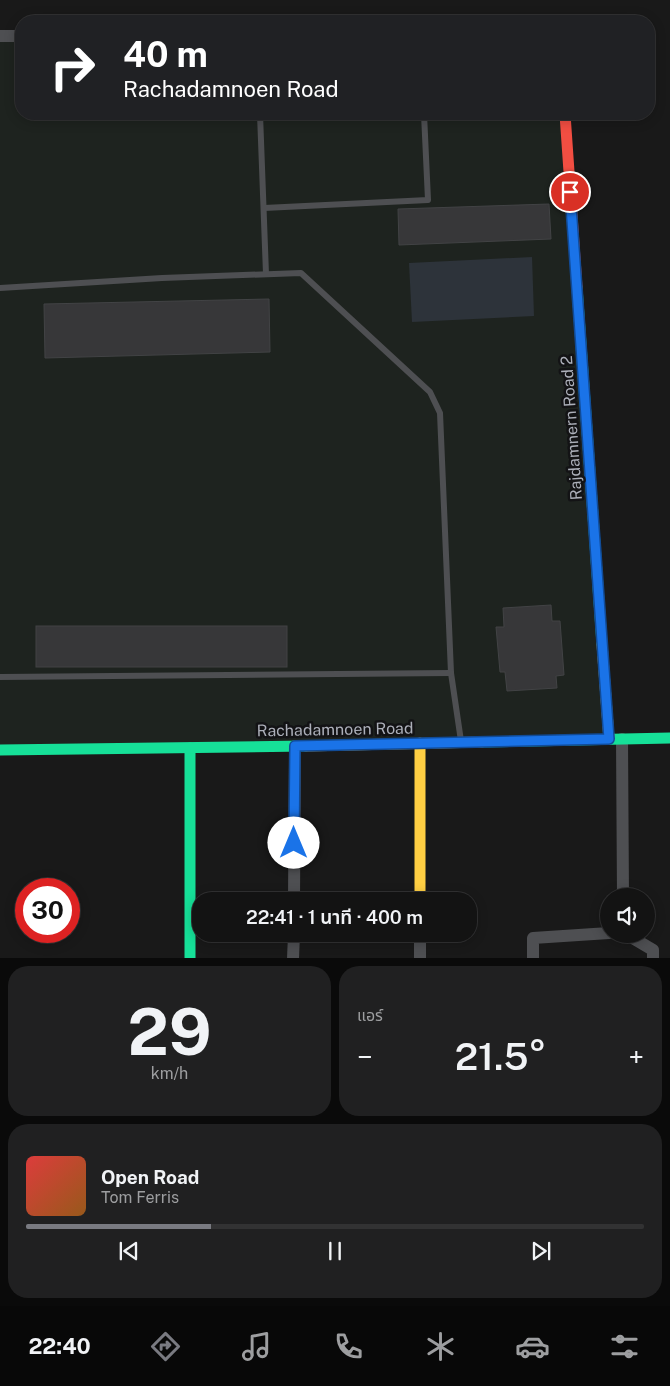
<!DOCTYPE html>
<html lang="th">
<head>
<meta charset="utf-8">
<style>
	:root { --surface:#131313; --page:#202021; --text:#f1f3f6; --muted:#9d9ea0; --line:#323233; --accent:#797a81 }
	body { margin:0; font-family:"Public Sans","Noto Sans Thai",sans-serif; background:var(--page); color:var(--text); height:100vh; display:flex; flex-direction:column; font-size:19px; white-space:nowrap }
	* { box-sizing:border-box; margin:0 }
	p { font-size:16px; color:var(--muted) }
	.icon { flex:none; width:28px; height:28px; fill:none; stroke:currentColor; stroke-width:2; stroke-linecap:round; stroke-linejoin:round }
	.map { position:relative; height:958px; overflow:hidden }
	.details { display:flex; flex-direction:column; gap:8px; padding:8px; background:#0a0a0a; flex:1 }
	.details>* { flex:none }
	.guide { position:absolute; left:15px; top:15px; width:640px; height:105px; border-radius:20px; box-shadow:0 2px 12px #0003,0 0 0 1px var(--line); background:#202124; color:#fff; overflow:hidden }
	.tools { position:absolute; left:600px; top:888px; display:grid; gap:10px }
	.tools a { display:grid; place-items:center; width:55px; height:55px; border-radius:50%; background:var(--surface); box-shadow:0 2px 12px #0003,0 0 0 1px var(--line); font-size:25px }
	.speed { position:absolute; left:15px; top:878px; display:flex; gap:10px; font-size:25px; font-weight:700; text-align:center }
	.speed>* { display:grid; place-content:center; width:65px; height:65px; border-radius:50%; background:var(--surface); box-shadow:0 2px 12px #0003,0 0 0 1px var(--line); line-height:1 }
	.speed .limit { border:8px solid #d22; background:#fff; color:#111 }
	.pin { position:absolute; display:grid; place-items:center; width:42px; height:42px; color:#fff; margin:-21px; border:2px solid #fff; border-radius:50%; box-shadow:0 1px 5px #0007 }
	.me { position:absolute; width:55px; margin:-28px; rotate:0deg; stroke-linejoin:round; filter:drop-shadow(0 0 4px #0008) }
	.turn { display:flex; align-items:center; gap:18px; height:105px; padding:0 25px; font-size:22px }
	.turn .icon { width:65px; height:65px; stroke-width:2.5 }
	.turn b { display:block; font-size:35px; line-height:42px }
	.big { font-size:38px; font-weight:600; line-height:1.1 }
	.details .card { flex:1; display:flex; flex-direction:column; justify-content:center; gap:8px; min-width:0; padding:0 18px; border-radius:20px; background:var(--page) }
	.details .dial { align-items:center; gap:0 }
	.dial b { font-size:65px; line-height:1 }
	.song { display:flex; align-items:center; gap:15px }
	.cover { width:60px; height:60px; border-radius:8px; background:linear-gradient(135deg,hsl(0 70% 55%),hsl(30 70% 35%)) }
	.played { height:5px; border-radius:2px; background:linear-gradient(90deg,var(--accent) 30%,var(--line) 30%) }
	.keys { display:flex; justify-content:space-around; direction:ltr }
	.heat { display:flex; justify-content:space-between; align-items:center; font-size:28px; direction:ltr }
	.details .tiles { flex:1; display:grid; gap:8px; grid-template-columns:1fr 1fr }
	.card:last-child { grid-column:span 2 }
	.trip { position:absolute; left:192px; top:892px; width:285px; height:50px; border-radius:20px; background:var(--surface); box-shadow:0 2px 12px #0003,0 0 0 1px var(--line); font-weight:600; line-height:50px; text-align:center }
	.tab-bar { display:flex; height:80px; justify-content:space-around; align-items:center; background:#080808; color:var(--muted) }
	.tab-bar .icon { width:35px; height:35px }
	.tab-bar .active { color:var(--accent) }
	.tab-bar b { font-size:22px; color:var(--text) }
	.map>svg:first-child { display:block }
</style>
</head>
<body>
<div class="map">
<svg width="670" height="959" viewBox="0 0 670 959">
	<rect width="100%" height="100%" fill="#191919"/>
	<path fill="#1e231f" d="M0,36H21V114H565L609,739L0,750Z"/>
	<path fill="#2d333a" d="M532,257L534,316L412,322L409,263Z"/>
	<g fill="#373739" stroke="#424345">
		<path d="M549,204L551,239L399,245L398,209Z"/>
		<path d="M269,299L270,352L45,358L44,304Z"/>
		<path d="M551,605L552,621H560L564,675L556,676L557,688L507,691L505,672H500L496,627H504L503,608Z"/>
		<rect x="36" y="626" width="251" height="41"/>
	</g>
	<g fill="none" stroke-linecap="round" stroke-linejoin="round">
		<g stroke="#4e4f52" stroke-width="6">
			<path d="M260,114L266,274"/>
			<path d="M264,208L428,200L424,114"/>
			<path d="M0,288L162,278L301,273L430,392L440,413L451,673L461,741"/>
			<path d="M0,677L451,673"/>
		</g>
		<g stroke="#4e4f52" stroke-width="12">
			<path d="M0,36H21"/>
			<path d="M622,739L623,896"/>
			<path d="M294,901L295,746"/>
			<path d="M626,934L653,950V959"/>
			<path d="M293,959L294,934"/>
			<path d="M420,959V934"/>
			<path d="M533,959V938L609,933"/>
		</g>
		<g stroke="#16e098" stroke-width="11">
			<path d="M577,287L602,644"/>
			<path d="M482,742L670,738"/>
			<path d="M190,748V959"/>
			<path d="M0,750L306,746"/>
		</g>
		<g stroke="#ffcf43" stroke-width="11">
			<path d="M602,644L609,739"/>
			<path d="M420,743V901"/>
			<path d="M306,746L482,742"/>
		</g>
		<path stroke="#f24e42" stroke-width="11" d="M565,114L577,287"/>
	</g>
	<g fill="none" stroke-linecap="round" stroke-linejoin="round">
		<g stroke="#114b97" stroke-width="12">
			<path id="route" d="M294,843L295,746L609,739L570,192"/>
		</g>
		<use href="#route" stroke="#1a73e8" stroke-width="9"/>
	</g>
	<g text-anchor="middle" stroke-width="5" stroke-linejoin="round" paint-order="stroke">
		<g font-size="16" fill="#acafb9" stroke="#131315">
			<text transform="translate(571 428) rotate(-94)" y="6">Rajdamnern Road 2</text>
			<text transform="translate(335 729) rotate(-1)" y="6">Rachadamnoen Road</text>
		</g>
	</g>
</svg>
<div class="tools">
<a><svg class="icon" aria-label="sound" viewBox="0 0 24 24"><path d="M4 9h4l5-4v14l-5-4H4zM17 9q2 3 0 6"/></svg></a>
</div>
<div class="speed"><div class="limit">30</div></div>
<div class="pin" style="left:570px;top:192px;background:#d93025"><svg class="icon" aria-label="arrive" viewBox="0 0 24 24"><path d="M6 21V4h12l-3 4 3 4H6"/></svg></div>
<svg class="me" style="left:294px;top:843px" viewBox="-20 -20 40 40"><circle r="19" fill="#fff"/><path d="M0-13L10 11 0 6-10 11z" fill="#1a73e8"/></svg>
<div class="trip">22:41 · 1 นาที · 400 m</div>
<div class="guide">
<div class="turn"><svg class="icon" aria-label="right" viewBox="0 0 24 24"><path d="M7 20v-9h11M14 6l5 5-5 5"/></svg><div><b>40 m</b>Rachadamnoen Road</div></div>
</div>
</div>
<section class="details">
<div class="tiles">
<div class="card dial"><b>29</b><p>km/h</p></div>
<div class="card"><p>แอร์</p>
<div class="heat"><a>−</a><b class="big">21.5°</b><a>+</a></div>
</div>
<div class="card">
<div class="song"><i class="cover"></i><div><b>Open Road</b><p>Tom Ferris</p></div></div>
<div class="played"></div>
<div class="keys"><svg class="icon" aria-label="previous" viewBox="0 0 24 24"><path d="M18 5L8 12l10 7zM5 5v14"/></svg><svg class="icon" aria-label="pause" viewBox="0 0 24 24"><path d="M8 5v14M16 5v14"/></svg><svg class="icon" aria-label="next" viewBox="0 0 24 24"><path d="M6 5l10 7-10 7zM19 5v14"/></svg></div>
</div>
</div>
</section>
<nav class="tab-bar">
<b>22:40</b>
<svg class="icon active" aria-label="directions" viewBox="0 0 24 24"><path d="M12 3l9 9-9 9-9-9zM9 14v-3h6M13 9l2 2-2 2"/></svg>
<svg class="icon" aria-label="music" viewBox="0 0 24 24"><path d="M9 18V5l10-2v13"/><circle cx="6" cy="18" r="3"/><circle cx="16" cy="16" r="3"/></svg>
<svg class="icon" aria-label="phone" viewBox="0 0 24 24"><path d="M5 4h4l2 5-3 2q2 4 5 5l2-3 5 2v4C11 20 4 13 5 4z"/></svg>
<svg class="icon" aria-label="climate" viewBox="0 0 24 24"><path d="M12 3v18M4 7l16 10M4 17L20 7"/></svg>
<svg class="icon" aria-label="car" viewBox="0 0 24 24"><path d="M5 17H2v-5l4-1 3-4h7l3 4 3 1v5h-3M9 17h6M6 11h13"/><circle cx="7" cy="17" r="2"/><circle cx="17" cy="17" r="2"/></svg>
<svg class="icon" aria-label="filters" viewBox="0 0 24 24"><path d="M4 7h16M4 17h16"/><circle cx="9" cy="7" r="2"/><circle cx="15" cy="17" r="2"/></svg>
</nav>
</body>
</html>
